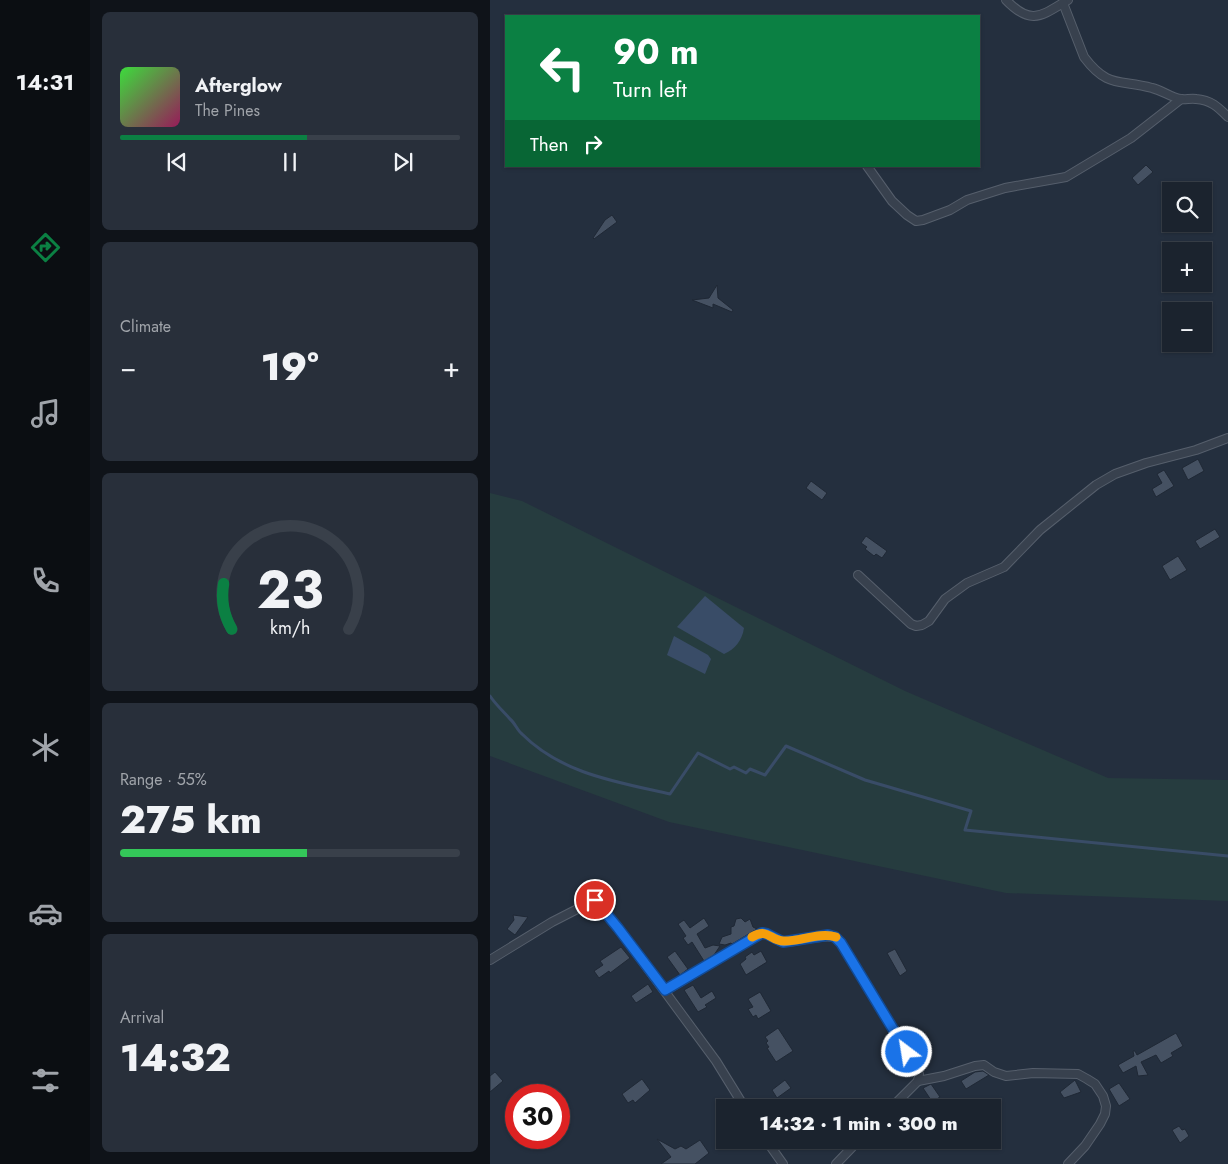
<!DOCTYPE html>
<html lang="en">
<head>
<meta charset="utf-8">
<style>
	:root { --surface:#1b232e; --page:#282f3a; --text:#f1f3f6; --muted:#a0a4aa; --line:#39404a; --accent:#0b8043 }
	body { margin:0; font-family:Jost,sans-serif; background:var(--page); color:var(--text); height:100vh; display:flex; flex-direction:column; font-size:19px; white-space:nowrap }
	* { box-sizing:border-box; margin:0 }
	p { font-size:16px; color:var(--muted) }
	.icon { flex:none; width:28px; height:28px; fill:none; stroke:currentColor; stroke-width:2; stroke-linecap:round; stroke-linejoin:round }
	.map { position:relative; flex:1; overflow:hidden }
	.panel { display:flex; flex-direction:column; gap:12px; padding:12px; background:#0f1319; width:400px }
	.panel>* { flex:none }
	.guide { position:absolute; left:15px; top:15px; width:475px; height:152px; border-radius:0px; box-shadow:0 1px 4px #0004,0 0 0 1px var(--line); background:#0b8043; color:#fff; overflow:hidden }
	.fabs { position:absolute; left:672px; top:182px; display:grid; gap:10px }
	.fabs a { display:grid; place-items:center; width:50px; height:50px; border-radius:0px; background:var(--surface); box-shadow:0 1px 4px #0004,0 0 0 1px var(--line); font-size:25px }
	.speed { position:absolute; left:15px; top:1084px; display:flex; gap:10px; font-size:25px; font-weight:700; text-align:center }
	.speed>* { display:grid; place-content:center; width:65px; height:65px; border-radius:50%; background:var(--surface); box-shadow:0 1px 4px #0004,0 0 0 1px var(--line); line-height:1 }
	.speed .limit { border:8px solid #d22; background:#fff; color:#111 }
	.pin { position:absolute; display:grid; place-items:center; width:42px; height:42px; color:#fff; margin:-21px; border:2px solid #fff; border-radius:50%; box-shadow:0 1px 5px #0007 }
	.me { position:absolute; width:55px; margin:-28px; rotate:329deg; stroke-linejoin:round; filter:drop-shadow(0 0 4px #0008) }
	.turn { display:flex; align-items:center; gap:18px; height:105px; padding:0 25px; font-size:22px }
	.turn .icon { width:65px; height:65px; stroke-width:2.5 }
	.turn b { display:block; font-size:35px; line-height:42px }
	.then { display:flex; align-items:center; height:48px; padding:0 25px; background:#0003; gap:10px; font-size:19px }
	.big { font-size:38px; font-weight:800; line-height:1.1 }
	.panel .card { flex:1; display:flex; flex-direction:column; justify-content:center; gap:8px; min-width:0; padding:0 18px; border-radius:8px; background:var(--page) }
	.panel .dial { align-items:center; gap:0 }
	.dial svg { height:130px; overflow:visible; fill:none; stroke:var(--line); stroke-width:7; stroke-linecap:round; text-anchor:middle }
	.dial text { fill:var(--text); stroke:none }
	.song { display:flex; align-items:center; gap:15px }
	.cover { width:60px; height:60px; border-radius:8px; background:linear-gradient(135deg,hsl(120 70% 55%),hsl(330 70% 35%)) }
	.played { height:5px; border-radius:2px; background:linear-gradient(90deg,var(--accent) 55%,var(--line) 55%) }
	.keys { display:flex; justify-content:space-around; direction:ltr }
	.heat { display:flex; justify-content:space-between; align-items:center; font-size:28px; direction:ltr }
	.charge { height:8px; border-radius:4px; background:linear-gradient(90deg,#34c759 55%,var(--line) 0) }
	.trip { position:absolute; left:226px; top:1099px; width:285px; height:50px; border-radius:0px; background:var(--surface); box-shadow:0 1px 4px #0004,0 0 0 1px var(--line); font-weight:800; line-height:50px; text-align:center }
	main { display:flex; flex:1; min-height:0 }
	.tabs { display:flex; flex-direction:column; width:90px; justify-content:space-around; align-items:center; background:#0b0e12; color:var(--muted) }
	.tabs .icon { width:35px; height:35px }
	.tabs .selected { color:var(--accent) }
	.tabs b { font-size:22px; color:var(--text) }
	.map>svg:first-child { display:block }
</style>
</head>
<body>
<main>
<nav class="tabs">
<b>14:31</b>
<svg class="icon selected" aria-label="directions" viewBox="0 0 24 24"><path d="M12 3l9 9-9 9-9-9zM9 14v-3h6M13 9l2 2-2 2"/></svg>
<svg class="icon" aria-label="music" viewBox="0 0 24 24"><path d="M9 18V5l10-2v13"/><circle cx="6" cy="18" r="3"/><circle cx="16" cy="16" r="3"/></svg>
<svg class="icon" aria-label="phone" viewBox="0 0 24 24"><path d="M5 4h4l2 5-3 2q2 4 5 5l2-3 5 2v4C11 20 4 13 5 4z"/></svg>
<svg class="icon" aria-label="climate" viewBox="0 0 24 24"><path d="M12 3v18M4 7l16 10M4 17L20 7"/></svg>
<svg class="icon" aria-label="car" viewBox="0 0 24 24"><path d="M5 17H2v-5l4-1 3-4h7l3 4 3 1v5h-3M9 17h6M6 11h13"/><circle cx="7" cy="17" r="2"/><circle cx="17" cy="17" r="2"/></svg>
<svg class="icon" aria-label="filters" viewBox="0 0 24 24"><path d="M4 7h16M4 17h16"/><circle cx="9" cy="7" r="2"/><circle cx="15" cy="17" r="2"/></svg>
</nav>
<section class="panel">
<div class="card">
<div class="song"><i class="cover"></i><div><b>Afterglow</b><p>The Pines</p></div></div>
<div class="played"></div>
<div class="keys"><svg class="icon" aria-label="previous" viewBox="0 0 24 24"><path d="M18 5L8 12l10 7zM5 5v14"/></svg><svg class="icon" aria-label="pause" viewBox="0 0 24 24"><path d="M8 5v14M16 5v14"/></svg><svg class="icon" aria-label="next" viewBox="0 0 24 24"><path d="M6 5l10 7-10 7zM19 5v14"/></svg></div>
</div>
<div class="card"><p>Climate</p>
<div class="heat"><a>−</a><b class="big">19°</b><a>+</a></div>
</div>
<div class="card dial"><svg viewBox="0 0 100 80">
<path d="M14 69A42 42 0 1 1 86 69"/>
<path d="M14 69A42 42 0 0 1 9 41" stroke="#0b8043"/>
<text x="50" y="56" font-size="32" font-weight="700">23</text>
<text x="50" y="72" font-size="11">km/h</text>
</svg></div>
<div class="card"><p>Range · 55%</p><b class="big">275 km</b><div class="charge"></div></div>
<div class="card"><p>Arrival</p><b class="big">14:32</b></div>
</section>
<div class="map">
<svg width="738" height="1164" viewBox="0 0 738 1164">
	<rect width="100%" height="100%" fill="#242f3e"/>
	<path fill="#263c3f" d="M0,493L32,501L415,691L618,778L738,780V901L516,893L179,822L0,756Z"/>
	<g fill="#394c67">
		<path d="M215,596L254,628C252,641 245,649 234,654L187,627Z"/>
		<path d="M184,636L218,655L221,659L215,674L177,655Z"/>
	</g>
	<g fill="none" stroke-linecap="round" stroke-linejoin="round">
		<path stroke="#394c67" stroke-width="3" d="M0,696C6,705 13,711 20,719C25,723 27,730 32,734C72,774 127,782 180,794L208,753L240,769L244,767L256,773L260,769L275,775L296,746L375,780L481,811L475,830L738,856"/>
	</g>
	<g fill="#455162" stroke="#1f2835">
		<path d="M656,165L663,172L648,185L642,178Z"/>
		<path d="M122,215L127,222L104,239L103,238L115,220Z"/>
		<path d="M227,285L228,298L243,310L242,312L223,304V308L202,300L219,298Z"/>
		<path d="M708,459L714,471L698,480L692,468Z"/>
		<path d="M674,470L684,486L666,497L662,489L672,483L667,474Z"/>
		<path d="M321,481L337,493L332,500L316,488Z"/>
		<path d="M725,529L730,537L710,549L705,541Z"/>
		<path d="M376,536L397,551L392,558L386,554L384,556L375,549L377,547L371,543Z"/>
		<path d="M688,556L697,570L680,580L672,566Z"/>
		<path d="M23,915L38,917L25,935L17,929L24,920Z"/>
		<path d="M214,918L219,926L207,934L215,948L223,945L230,946L224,955L214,961L202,942L198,945L193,938L196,936L188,924L194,920L200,928Z"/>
		<path d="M251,918L255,922L260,919L263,927L267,929L242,944L241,943L235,945L229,944L232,937L241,934V927L244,926L246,919Z"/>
		<path d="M131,947L140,958L120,973L119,971L109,978L104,971L113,965L110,961Z"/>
		<path d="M405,949L417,971L410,976L397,953Z"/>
		<path d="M185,951L198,969L190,975L177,957Z"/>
		<path d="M271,951L277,962L256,975L250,964L256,959L255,957L262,952L264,955Z"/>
		<path d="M158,984L163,992L146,1003L141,996Z"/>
		<path d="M203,985L211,998L222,991L226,998L215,1005L217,1007L208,1012L194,990Z"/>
		<path d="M270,992L281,1011L268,1019L266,1015L263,1017L258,1009L263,1007L258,999Z"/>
		<path d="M288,1028L303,1051L286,1062L277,1048L279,1047L276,1043L278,1041L275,1037Z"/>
		<path d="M686,1033L693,1046L681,1053L683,1056L671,1063L666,1055L651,1062L658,1075L648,1076L646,1066L633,1073L628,1065L644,1056L643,1051H645L647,1055Z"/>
		<path d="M493,1071L499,1075L476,1089L471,1081L485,1072Z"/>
		<path d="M5,1072L13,1081L0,1092V1076Z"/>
		<path d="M152,1079L160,1090L145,1103L143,1100L138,1103L132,1094Z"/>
		<path d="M295,1080L301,1088L287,1098L282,1090Z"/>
		<path d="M585,1080L591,1092L574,1098L570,1092Z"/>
		<path d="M629,1083L640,1099L629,1106L619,1089Z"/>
		<path d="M441,1084L450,1097L445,1100L450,1108H431L441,1100L433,1088Z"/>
		<path d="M689,1126L692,1130L695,1129L699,1136L690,1143L682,1130Z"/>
		<path d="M167,1139L185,1149L191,1146L196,1149L210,1140L219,1153L205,1164H171L181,1157Z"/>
	</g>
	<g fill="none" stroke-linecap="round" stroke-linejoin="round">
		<g stroke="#565f6c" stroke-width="10">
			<g id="street">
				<path d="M516,0C541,26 551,16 578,0"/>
				<path d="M573,3L594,57C618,89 630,79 662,88C671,90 681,97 690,99C695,100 701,98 706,99C721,100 728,107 738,117"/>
				<path d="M377,166L402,201L417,215L426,221L433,220L460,210L477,200L515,188L576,177L641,138L691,99"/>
				<path d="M368,575L421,624L426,626L432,625L439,621L455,599L477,583L514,567L550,530L606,485L625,474L656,463L706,450L738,438"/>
				<path d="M0,960L62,922L105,900L128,928L226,1061L255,1108"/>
				<path d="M175,991L272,933C280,934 285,941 294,942C311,942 328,934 345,937L351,943L425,1066L429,1074L428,1081L401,1108"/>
				<path d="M428,1081L454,1076L485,1066L494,1065L504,1072L516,1076L543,1073L588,1074L597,1079L605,1084L613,1096L616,1106L615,1114L610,1124L595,1146L578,1164"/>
				<path d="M276,1140L293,1164"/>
				<path d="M346,1164L369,1140"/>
			</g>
		</g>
		<use href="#street" stroke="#38414e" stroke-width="8"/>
	</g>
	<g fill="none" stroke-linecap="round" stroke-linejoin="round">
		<g stroke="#114b97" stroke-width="12">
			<path id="route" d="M105,900L128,928L175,990L272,933L277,934L293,942L338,935L345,937L351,943L417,1052"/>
		</g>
		<use href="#route" stroke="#1a73e8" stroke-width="9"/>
		<path stroke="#f59e0b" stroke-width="9" d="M262,937C279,927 280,942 295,941C311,941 330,932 346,937"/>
	</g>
</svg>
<div class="fabs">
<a><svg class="icon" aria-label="search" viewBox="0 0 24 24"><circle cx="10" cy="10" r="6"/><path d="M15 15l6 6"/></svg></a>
<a>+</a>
<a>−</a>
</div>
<div class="speed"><div class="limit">30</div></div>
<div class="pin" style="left:105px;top:900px;background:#d93025"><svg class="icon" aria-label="arrive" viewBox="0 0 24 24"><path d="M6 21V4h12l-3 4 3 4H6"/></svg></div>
<svg class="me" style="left:417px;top:1052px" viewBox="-20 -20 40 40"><circle r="17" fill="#1a73e8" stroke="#fff" stroke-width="3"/><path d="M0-11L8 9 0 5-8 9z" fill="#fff"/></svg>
<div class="trip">14:32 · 1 min · 300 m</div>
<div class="guide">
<div class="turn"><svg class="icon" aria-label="left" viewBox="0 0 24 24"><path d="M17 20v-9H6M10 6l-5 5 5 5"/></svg><div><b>90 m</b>Turn left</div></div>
<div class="then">Then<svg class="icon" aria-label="right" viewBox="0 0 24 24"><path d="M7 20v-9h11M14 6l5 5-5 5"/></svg></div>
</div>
</div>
</main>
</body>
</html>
